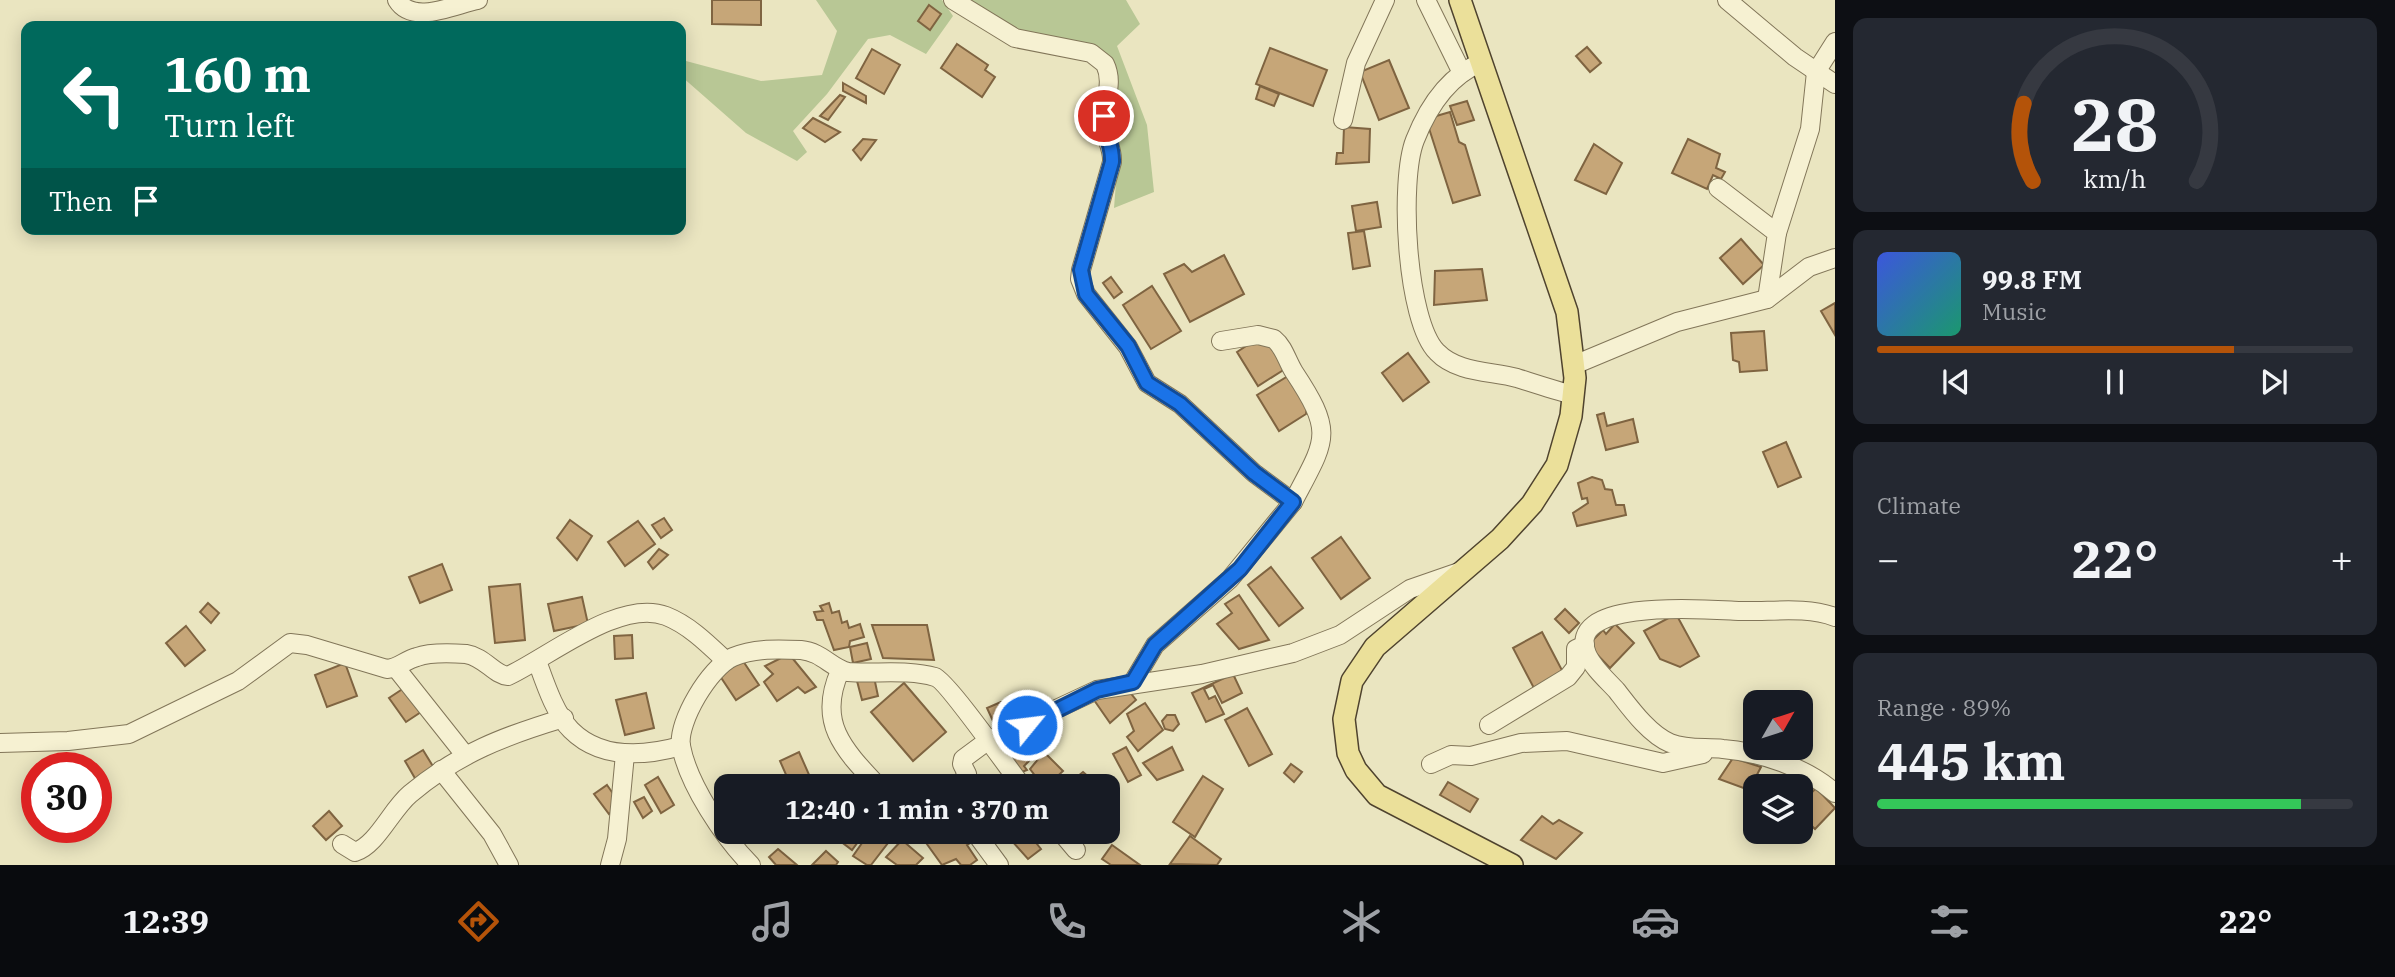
<!DOCTYPE html>
<html lang="en">
<head>
<meta charset="utf-8">
<style>
	:root { --surface:#171b24; --page:#242831; --text:#f1f3f6; --muted:#9ea1a6; --line:#363941; --accent:#b45309 }
	body { margin:0; font-family:"IBM Plex Serif",serif; background:var(--page); color:var(--text); height:100vh; display:flex; flex-direction:column; font-size:26px; white-space:nowrap }
	* { box-sizing:border-box; margin:0 }
	p { font-size:23px; color:var(--muted) }
	.icon { flex:none; width:38px; height:38px; fill:none; stroke:currentColor; stroke-width:2; stroke-linecap:round; stroke-linejoin:round }
	.map { position:relative; flex:1; overflow:hidden }
	.details { display:flex; flex-direction:column; gap:18px; padding:18px; background:#0d0f14; width:560px }
	.details>* { flex:none }
	.banner { position:absolute; left:21px; top:21px; width:665px; height:214px; border-radius:14px; box-shadow:0 4px 18px #0003; background:#00695c; color:#fff; overflow:hidden }
	.needle { width:46px; rotate:51deg }
	.buttons { position:absolute; left:1743px; top:690px; display:grid; gap:14px }
	.buttons a { display:grid; place-items:center; width:70px; height:70px; border-radius:14px; background:var(--surface); box-shadow:0 4px 18px #0003; font-size:35px }
	.speed { position:absolute; left:21px; top:752px; display:flex; gap:14px; font-size:35px; font-weight:700; text-align:center }
	.speed>* { display:grid; place-content:center; width:91px; height:91px; border-radius:50%; background:var(--surface); box-shadow:0 4px 18px #0003; line-height:1 }
	.speed .limit { border:10px solid #d22; background:#fff; color:#111 }
	.pin { position:absolute; display:grid; place-items:center; width:60px; height:60px; color:#fff; margin:-30px; border:4px solid #fff; border-radius:50%; box-shadow:0 2px 7px #0007 }
	.me { position:absolute; width:77px; margin:-38px; rotate:61deg; stroke-linejoin:round; filter:drop-shadow(0 0 5px #0008) }
	.turn { display:flex; align-items:center; gap:24px; height:147px; padding:0 28px; font-size:32px }
	.turn .icon { width:91px; height:91px; stroke-width:2.5 }
	.turn b { display:block; font-size:49px; line-height:60px }
	.then { display:flex; align-items:center; height:66px; padding:0 28px; background:#0003; gap:14px; font-size:26px }
	.big { font-size:52px; font-weight:700; line-height:1.1 }
	.details .widget { flex:1; display:flex; flex-direction:column; justify-content:center; gap:10px; min-width:0; padding:0 24px; border-radius:14px; background:var(--page) }
	.details .dial { align-items:center; gap:0 }
	.dial svg { height:182px; overflow:visible; fill:none; stroke:var(--line); stroke-width:7; stroke-linecap:round; text-anchor:middle }
	.dial text { fill:var(--text); stroke:none }
	.song { display:flex; align-items:center; gap:21px }
	.cover { width:84px; height:84px; border-radius:10px; background:linear-gradient(135deg,hsl(230 70% 55%),hsl(160 70% 35%)) }
	.played { height:7px; border-radius:4px; background:linear-gradient(90deg,var(--accent) 75%,var(--line) 75%) }
	.keys { display:flex; justify-content:space-around; direction:ltr }
	.heat { display:flex; justify-content:space-between; align-items:center; font-size:38px; direction:ltr }
	.charge { height:10px; border-radius:5px; background:linear-gradient(90deg,#34c759 89%,var(--line) 0) }
	.trip { position:absolute; left:714px; top:774px; width:406px; height:70px; border-radius:14px; background:var(--surface); box-shadow:0 4px 18px #0003; font-weight:700; line-height:70px; text-align:center }
	.tabs { display:flex; height:112px; justify-content:space-around; align-items:center; background:#090b0e; color:var(--muted) }
	.tabs .icon { width:49px; height:49px }
	.tabs .current { color:var(--accent) }
	.tabs b { font-size:32px; color:var(--text) }
	main { display:flex; flex:1; min-height:0 }
	.map>svg:first-child { display:block }
</style>
</head>
<body>
<main>
<div class="map">
<svg width="1835" height="865" viewBox="0 0 1835 865">
	<rect width="100%" height="100%" fill="#eae5c0"/>
	<g fill="#b8c795">
		<path d="M816,0H942L953,16L926,54L890,35L868,39L827,94L793,131L807,152L797,161L746,133L681,76V66L686,61L761,81L822,75L837,31Z"/>
		<path d="M956,0H1126L1140,24L1117,46L1147,125L1154,192L1114,208L1118,157L1108,107L1109,65L1045,43Z"/>
	</g>
	<g fill="#c6a678" stroke="#7f6441" stroke-width="2">
		<path d="M712,0H761V25L712,24Z"/>
		<path d="M929,5L941,14L930,30L918,21Z"/>
		<path d="M957,44L988,65L985,70L995,77L982,97L941,68Z"/>
		<path d="M1587,47L1601,63L1590,72L1576,56Z"/>
		<path d="M1270,48L1327,70L1313,106L1256,84Z"/>
		<path d="M872,49L900,65L884,94L856,78Z"/>
		<path d="M1389,60L1409,108L1379,120L1360,72Z"/>
		<path d="M843,83L866,96V103L843,91Z"/>
		<path d="M1260,86L1279,94L1274,106L1256,99Z"/>
		<path d="M840,95L845,97L828,120L820,116Z"/>
		<path d="M1467,101L1474,120L1457,125L1450,106Z"/>
		<path d="M1450,112L1459,142L1465,145L1480,195L1453,203L1426,119Z"/>
		<path d="M813,118L840,132L825,142L803,128Z"/>
		<path d="M1344,127L1370,129L1369,162L1336,164L1337,153H1343Z"/>
		<path d="M863,139L876,140L861,160L853,150Z"/>
		<path d="M1688,139L1720,154L1716,168L1725,172L1721,179L1713,175L1707,189L1672,173Z"/>
		<path d="M1594,144L1622,163L1606,194L1575,180Z"/>
		<path d="M1377,202L1381,227L1356,231L1352,206Z"/>
		<path d="M1364,231L1370,266L1353,269L1348,233Z"/>
		<path d="M1741,239L1764,265L1743,284L1720,258Z"/>
		<path d="M1224,255L1244,294L1190,322L1164,274L1184,264L1192,272Z"/>
		<path d="M1482,269L1487,300L1434,305L1435,271Z"/>
		<path d="M1111,277L1122,292L1114,298L1103,283Z"/>
		<path d="M1152,286L1181,331L1151,349L1123,305Z"/>
		<path d="M1835,303V335L1821,311Z"/>
		<path d="M1764,331L1767,370L1740,372L1739,362L1733,360L1731,333Z"/>
		<path d="M1263,335L1285,369L1258,386L1237,352Z"/>
		<path d="M1408,353L1429,382L1403,401L1382,373Z"/>
		<path d="M1288,376L1307,405L1306,414L1279,431L1257,395Z"/>
		<path d="M1604,413L1607,426L1633,419L1638,442L1606,450L1597,415Z"/>
		<path d="M1786,442L1801,477L1778,487L1763,452Z"/>
		<path d="M1592,477L1602,480L1605,489L1612,490L1616,505H1624L1626,515L1577,526L1573,513L1588,503L1587,498L1582,499L1578,483Z"/>
		<path d="M664,518L672,530L661,538L652,525Z"/>
		<path d="M570,520L592,536L577,560L557,538Z"/>
		<path d="M638,521L655,544L625,566L608,542Z"/>
		<path d="M1341,537L1370,578L1341,599L1312,558Z"/>
		<path d="M659,549L668,555L653,569L648,562Z"/>
		<path d="M442,564L452,590L420,603L409,577Z"/>
		<path d="M1271,567L1303,608L1279,626L1248,585Z"/>
		<path d="M520,584L525,640L495,643L489,587Z"/>
		<path d="M1239,595L1269,640L1239,649L1217,624L1232,613L1225,604Z"/>
		<path d="M582,597L588,624L554,631L548,604Z"/>
		<path d="M208,603L219,613L211,623L200,612Z"/>
		<path d="M829,603L832,613L839,611L842,623L847,621L849,628L860,624L864,637L850,641L849,647L834,650L823,620H817L814,612L823,611L820,606Z"/>
		<path d="M1565,609L1579,623L1569,633L1555,619Z"/>
		<path d="M1676,614L1699,656L1680,667L1660,659L1644,631Z"/>
		<path d="M1615,624L1634,643L1610,668L1588,645L1603,630L1606,634Z"/>
		<path d="M872,625H927L934,660L883,658Z"/>
		<path d="M186,626L205,650L185,666L166,643Z"/>
		<path d="M1542,632L1565,676L1536,692L1513,648Z"/>
		<path d="M632,635L633,658L615,659L614,636Z"/>
		<path d="M867,643L871,659L853,663L850,647Z"/>
		<path d="M789,654L816,687L805,693L798,687L777,701L764,682L773,674L765,666Z"/>
		<path d="M741,658L759,685L736,700L718,673Z"/>
		<path d="M345,663L357,696L327,707L315,675Z"/>
		<path d="M1233,674L1242,693L1222,703L1213,685L1204,689L1209,699L1215,696L1224,714L1206,722L1192,693Z"/>
		<path d="M874,677L878,696L862,700L857,681Z"/>
		<path d="M904,683L946,732L913,761L871,712Z"/>
		<path d="M407,686L424,710L406,722L389,698Z"/>
		<path d="M1125,686L1136,700L1110,723L1094,700Z"/>
		<path d="M646,693L654,728L625,735L616,700Z"/>
		<path d="M1001,702L1010,710L1015,726L998,732L987,708Z"/>
		<path d="M1145,703L1163,730L1138,751L1127,737L1134,731L1127,714Z"/>
		<path d="M1247,708L1272,754L1249,766L1225,720Z"/>
		<path d="M1167,715H1175L1179,724L1173,731L1165,729L1162,721Z"/>
		<path d="M1050,716L1061,735L1045,745L1033,726Z"/>
		<path d="M1017,733L1032,758L1024,766L1027,770L1019,773L997,743Z"/>
		<path d="M1126,747L1141,775L1128,782L1113,754Z"/>
		<path d="M1172,747L1183,770L1157,780L1143,763Z"/>
		<path d="M423,750L434,768L416,780L405,761Z"/>
		<path d="M799,752L814,786H791L780,761Z"/>
		<path d="M1044,752L1063,771L1047,786H1043L1030,769Z"/>
		<path d="M1733,758L1761,767L1749,790L1719,779Z"/>
		<path d="M1291,764L1302,772L1294,782L1284,773Z"/>
		<path d="M1083,772L1099,786H1073L1072,781Z"/>
		<path d="M1203,776L1223,789L1195,837L1173,822Z"/>
		<path d="M658,777L674,805L661,813L645,785Z"/>
		<path d="M1448,782L1478,799L1470,812L1440,795Z"/>
		<path d="M607,785L621,805L609,814L594,794Z"/>
		<path d="M1816,788L1835,808L1815,829L1801,816V804Z"/>
		<path d="M644,797L652,811L643,818L634,802Z"/>
		<path d="M329,811L342,826L326,840L313,826Z"/>
		<path d="M1542,816L1553,824L1559,820L1582,833L1556,859L1521,840Z"/>
		<path d="M827,831H866L852,850Z"/>
		<path d="M875,831L891,839L871,865H867L853,856L869,833Z"/>
		<path d="M936,831H965L972,842L967,845L977,860L970,865H961L956,859L942,865L924,840Z"/>
		<path d="M1003,831H1043L1047,837L1037,844L1041,849L1028,859Z"/>
		<path d="M1190,836L1221,859L1217,865L1170,864Z"/>
		<path d="M902,840L923,858L916,865H897L886,857Z"/>
		<path d="M1112,845L1140,865H1111L1102,859Z"/>
		<path d="M778,849L797,865H776L769,857Z"/>
		<path d="M826,851L838,862L836,865H812Z"/>
	</g>
	<g fill="none" stroke-linecap="round" stroke-linejoin="round">
		<g stroke="#827659" stroke-width="20">
			<g id="minor">
				<path d="M397,0C413,26 456,4 478,0"/>
				<path d="M953,0L1015,38L1091,53L1105,64C1115,85 1102,103 1104,125C1105,138 1113,148 1112,162L1081,270L1080,279L1086,294L1128,347L1147,383L1180,404L1254,473L1293,502L1230,579L1155,645L1133,682"/>
				<path d="M1426,0L1462,73"/>
				<path d="M1727,0L1795,57L1835,84"/>
				<path d="M1482,62C1448,76 1428,107 1415,140C1399,180 1406,321 1437,352C1457,373 1491,371 1517,378C1536,384 1554,390 1573,395"/>
				<path d="M1343,120L1356,63L1385,0"/>
				<path d="M1718,188L1777,233L1767,299"/>
				<path d="M1777,233L1810,129L1816,72L1835,42"/>
				<path d="M1221,341L1258,335L1274,339C1284,347 1287,361 1294,372C1335,434 1326,439 1293,502"/>
				<path d="M1574,365L1677,322L1767,299L1809,267L1835,258"/>
				<path d="M1835,617C1806,606 1771,612 1740,611C1714,610 1563,596 1587,654C1593,668 1607,680 1617,691C1631,709 1649,734 1670,743C1687,750 1705,747 1723,749C1760,752 1806,767 1835,793"/>
				<path d="M537,661C545,683 555,714 571,730C601,760 645,756 681,746"/>
				<path d="M396,668L465,755"/>
				<path d="M840,671C817,722 843,749 878,786"/>
				<path d="M1489,725L1568,677L1576,667V649L1585,645"/>
				<path d="M0,743L68,741L129,734L238,681L290,643L307,645L387,669C399,668 405,660 417,657C430,652 451,653 466,654C485,657 494,675 508,676C549,657 620,598 666,616C689,625 708,644 726,661"/>
				<path d="M1431,764L1451,755L1471,756L1521,743L1567,741L1663,763L1703,754"/>
				<path d="M441,770L492,834L509,865"/>
				<path d="M959,786L967,774L962,764L963,759L986,742L1097,690L1202,674L1293,653L1340,635L1410,589L1459,572"/>
				<path d="M974,831L999,865"/>
				<path d="M1060,831L1076,850"/>
				<path d="M342,844L355,852C377,845 391,810 410,794C459,753 504,736 564,718"/>
				<path d="M610,865L617,839L625,754"/>
				<path d="M751,865C724,838 688,784 681,746C677,722 710,667 733,657C754,648 779,649 801,650C822,652 831,668 848,672C876,674 908,669 935,677C946,680 1009,769 1022,786"/>
			</g>
		</g>
		<g stroke="#4f432e" stroke-width="24">
			<path id="major" d="M1460,0L1567,312L1575,378L1571,416L1557,465L1532,504L1500,539L1375,647L1352,681L1344,719L1348,753L1356,770L1377,795L1512,865"/>
		</g>
		<use href="#minor" stroke="#f6f1d2" stroke-width="18"/>
		<use href="#major" stroke="#ebe09a" stroke-width="21"/>
	</g>
	<g fill="none" stroke-linecap="round" stroke-linejoin="round">
		<g stroke="#114b97" stroke-width="18">
			<path id="route" d="M1027,725L1097,690L1133,682L1155,645L1240,569L1293,502L1254,473L1180,404L1147,383L1128,346L1086,294L1081,270L1112,162C1113,146 1104,133 1104,116"/>
		</g>
		<use href="#route" stroke="#1a73e8" stroke-width="12"/>
	</g>
</svg>
<div class="buttons">
<a><svg class="needle" viewBox="-14 -14 28 28"><path d="M0-13l5 13h-10z" fill="#e53935"/><path d="M0 13l5-13h-10z" fill="#9ea1a6"/></svg></a>
<a><svg class="icon" aria-label="layers" viewBox="0 0 24 24"><path d="M12 4l9 5-9 5-9-5zM3 14l9 5 9-5"/></svg></a>
</div>
<div class="speed"><div class="limit">30</div></div>
<div class="pin" style="left:1104px;top:116px;background:#d93025"><svg class="icon" aria-label="arrive" viewBox="0 0 24 24"><path d="M6 21V4h12l-3 4 3 4H6"/></svg></div>
<svg class="me" style="left:1027px;top:725px" viewBox="-20 -20 40 40"><circle r="17" fill="#1a73e8" stroke="#fff" stroke-width="3"/><path d="M0-11L8 9 0 5-8 9z" fill="#fff"/></svg>
<div class="trip">12:40 · 1 min · 370 m</div>
<div class="banner">
<div class="turn"><svg class="icon" aria-label="left" viewBox="0 0 24 24"><path d="M17 20v-9H6M10 6l-5 5 5 5"/></svg><div><b>160 m</b>Turn left</div></div>
<div class="then">Then<svg class="icon" aria-label="arrive" viewBox="0 0 24 24"><path d="M6 21V4h12l-3 4 3 4H6"/></svg></div>
</div>
</div>
<section class="details">
<div class="widget dial"><svg viewBox="0 0 100 80">
<path d="M14 69A42 42 0 1 1 86 69"/>
<path d="M14 69A42 42 0 0 1 10 35" stroke="#b45309"/>
<text x="50" y="56" font-size="32" font-weight="700">28</text>
<text x="50" y="72" font-size="11">km/h</text>
</svg></div>
<div class="widget">
<div class="song"><i class="cover"></i><div><b>99.8 FM</b><p>Music</p></div></div>
<div class="played"></div>
<div class="keys"><svg class="icon" aria-label="previous" viewBox="0 0 24 24"><path d="M18 5L8 12l10 7zM5 5v14"/></svg><svg class="icon" aria-label="pause" viewBox="0 0 24 24"><path d="M8 5v14M16 5v14"/></svg><svg class="icon" aria-label="next" viewBox="0 0 24 24"><path d="M6 5l10 7-10 7zM19 5v14"/></svg></div>
</div>
<div class="widget"><p>Climate</p>
<div class="heat"><a>−</a><b class="big">22°</b><a>+</a></div>
</div>
<div class="widget"><p>Range · 89%</p><b class="big">445 km</b><div class="charge"></div></div>
</section>
</main>
<nav class="tabs">
<b>12:39</b>
<svg class="icon current" aria-label="directions" viewBox="0 0 24 24"><path d="M12 3l9 9-9 9-9-9zM9 14v-3h6M13 9l2 2-2 2"/></svg>
<svg class="icon" aria-label="music" viewBox="0 0 24 24"><path d="M9 18V5l10-2v13"/><circle cx="6" cy="18" r="3"/><circle cx="16" cy="16" r="3"/></svg>
<svg class="icon" aria-label="phone" viewBox="0 0 24 24"><path d="M5 4h4l2 5-3 2q2 4 5 5l2-3 5 2v4C11 20 4 13 5 4z"/></svg>
<svg class="icon" aria-label="climate" viewBox="0 0 24 24"><path d="M12 3v18M4 7l16 10M4 17L20 7"/></svg>
<svg class="icon" aria-label="car" viewBox="0 0 24 24"><path d="M5 17H2v-5l4-1 3-4h7l3 4 3 1v5h-3M9 17h6M6 11h13"/><circle cx="7" cy="17" r="2"/><circle cx="17" cy="17" r="2"/></svg>
<svg class="icon" aria-label="filters" viewBox="0 0 24 24"><path d="M4 7h16M4 17h16"/><circle cx="9" cy="7" r="2"/><circle cx="15" cy="17" r="2"/></svg>
<b>22°</b>
</nav>
</body>
</html>
